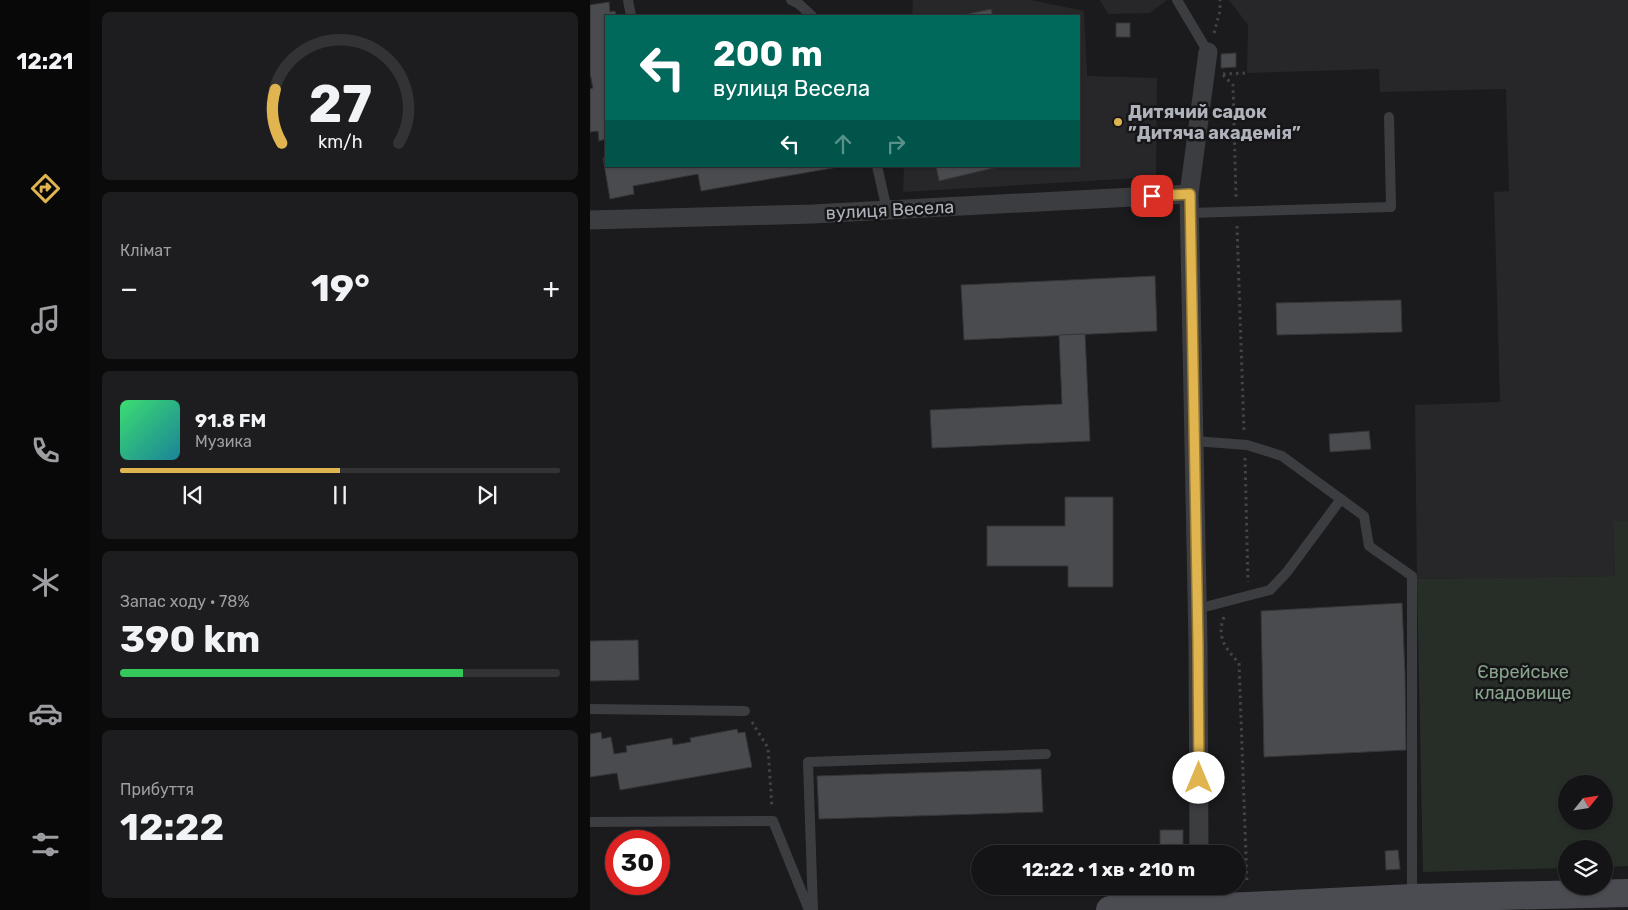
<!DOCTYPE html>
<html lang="uk">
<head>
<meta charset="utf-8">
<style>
	:root { --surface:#141416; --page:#1d1d1f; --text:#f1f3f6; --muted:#9d9ea1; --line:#333335; --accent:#e0b550 }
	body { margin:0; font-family:Rubik,sans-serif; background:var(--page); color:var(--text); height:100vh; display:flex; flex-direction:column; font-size:19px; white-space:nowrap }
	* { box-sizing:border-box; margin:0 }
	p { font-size:16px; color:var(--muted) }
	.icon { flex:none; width:28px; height:28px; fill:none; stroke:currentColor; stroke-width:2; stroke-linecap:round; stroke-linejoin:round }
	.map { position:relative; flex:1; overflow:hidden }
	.sheet { display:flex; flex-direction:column; gap:12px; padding:12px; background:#0b0b0c; width:500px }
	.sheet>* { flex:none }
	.hud { position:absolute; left:15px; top:15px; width:475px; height:152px; border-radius:0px; box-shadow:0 1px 4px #0004,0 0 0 1px var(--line); background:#00695c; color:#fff; overflow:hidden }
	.needle { width:32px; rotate:60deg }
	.fabs { position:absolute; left:968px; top:775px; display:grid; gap:10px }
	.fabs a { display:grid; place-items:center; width:55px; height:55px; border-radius:50%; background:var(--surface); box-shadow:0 1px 4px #0004,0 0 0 1px var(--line); font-size:25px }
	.speed { position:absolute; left:15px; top:830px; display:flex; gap:10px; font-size:25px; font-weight:700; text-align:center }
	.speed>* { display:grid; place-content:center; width:65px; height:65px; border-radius:50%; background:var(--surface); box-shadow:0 1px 4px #0004,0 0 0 1px var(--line); line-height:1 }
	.speed .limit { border:8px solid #d22; background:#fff; color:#111 }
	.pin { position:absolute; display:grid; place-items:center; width:42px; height:42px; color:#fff; margin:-21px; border-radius:10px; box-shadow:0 2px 8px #0006 }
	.me { position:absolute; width:55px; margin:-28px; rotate:0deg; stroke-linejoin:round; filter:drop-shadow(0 0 4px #0008) }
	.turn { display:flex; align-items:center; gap:18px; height:105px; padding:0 25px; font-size:22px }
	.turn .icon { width:65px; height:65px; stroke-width:2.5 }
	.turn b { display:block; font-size:35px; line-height:42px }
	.lanes { display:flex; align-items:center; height:48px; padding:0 25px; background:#0003; justify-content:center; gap:25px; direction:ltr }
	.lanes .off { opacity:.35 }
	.big { font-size:38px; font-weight:700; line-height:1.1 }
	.sheet .widget { flex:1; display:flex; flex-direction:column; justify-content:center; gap:8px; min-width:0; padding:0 18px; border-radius:8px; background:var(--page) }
	.sheet .dial { align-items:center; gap:0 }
	.dial svg { height:130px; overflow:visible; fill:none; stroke:var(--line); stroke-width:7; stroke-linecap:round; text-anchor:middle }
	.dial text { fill:var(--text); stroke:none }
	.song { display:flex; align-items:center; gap:15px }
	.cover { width:60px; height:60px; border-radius:8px; background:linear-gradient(135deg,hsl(140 70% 55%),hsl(190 70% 35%)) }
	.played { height:5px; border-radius:2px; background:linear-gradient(90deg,var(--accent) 50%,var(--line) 50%) }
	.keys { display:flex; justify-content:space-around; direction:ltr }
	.heat { display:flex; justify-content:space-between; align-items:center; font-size:28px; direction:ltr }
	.charge { height:8px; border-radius:4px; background:linear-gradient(90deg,#34c759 78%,var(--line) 0) }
	.trip { position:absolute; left:381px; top:845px; width:275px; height:50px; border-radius:25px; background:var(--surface); box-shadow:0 1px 4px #0004,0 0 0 1px var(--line); font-weight:700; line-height:50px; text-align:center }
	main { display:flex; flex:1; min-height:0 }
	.dock { display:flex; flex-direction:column; width:90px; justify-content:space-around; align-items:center; background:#080809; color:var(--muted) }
	.dock .icon { width:35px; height:35px }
	.dock .active { color:var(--accent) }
	.dock b { font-size:22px; color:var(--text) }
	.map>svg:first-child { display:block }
</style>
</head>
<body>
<main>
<nav class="dock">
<b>12:21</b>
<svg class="icon active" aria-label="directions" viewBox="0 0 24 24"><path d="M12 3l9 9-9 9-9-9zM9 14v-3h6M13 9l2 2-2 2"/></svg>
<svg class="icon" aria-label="music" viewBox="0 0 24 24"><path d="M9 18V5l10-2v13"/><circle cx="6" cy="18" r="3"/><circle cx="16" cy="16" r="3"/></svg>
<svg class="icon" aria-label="phone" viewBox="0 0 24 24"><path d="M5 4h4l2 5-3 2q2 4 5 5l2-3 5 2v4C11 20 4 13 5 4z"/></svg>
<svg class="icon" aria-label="climate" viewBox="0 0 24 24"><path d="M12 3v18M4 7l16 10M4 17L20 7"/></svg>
<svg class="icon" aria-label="car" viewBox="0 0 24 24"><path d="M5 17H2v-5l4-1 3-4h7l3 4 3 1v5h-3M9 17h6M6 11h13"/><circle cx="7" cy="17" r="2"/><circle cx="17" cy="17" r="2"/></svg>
<svg class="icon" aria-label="filters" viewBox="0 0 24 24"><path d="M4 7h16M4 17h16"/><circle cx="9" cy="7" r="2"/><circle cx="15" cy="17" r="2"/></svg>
</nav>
<section class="sheet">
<div class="widget dial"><svg viewBox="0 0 100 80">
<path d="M14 69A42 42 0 1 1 86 69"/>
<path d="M14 69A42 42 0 0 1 10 36" stroke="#e0b550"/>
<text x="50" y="56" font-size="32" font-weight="700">27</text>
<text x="50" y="72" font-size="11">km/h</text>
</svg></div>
<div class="widget"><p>Клімат</p>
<div class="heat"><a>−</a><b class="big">19°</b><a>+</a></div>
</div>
<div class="widget">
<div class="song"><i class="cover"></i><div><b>91.8 FM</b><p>Музика</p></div></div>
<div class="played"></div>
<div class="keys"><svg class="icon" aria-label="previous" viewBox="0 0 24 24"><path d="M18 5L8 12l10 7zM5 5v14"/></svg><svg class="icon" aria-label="pause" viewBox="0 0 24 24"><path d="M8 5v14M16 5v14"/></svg><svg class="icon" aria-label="next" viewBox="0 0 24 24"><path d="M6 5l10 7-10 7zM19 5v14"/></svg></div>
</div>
<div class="widget"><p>Запас ходу · 78%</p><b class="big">390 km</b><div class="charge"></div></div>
<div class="widget"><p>Прибуття</p><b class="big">12:22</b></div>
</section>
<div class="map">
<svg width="1038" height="910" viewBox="0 0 1038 910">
	<rect width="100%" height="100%" fill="#1b1b1d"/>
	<g fill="#272729">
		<path d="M323,0H441L494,11L497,76L567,78L566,177L313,192L314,166H489V16H322Z"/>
		<path d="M510,0H577L560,13L518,14Z"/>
		<path d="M639,0H1038V521L1023,522L1025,576L827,579L825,405L910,402L904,192L919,191L916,89L790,92L789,69L657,73L658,25Z"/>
	</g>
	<path fill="#272e28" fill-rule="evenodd" d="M1023,521H1038V866L1014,867V849H976V868L833,872L827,579L1025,576ZM976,784H1014V821H976Z"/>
	<g fill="#4a4b4f" stroke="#353538">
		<path d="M19,2L20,12L25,11L26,16H16V139L9,141L8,131L0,132V89L3,88L0,73V5Z"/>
		<path d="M401,9L403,16H368Z"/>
		<rect x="526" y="23" width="14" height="14"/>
		<path d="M646,53V67L631,68V54Z"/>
		<path d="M16,157V166H254L111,191L108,174L43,186L44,194L20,199L13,158Z"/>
		<path d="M346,166H412L349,181Z"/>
		<path d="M565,276L567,331L374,340L371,285Z"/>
		<path d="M811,300L812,332L687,335L686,303Z"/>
		<path d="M495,334L500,441L342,448L340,410L472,404L469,335Z"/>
		<path d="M779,431L781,449L740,452L739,434Z"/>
		<path d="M475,497H523V587H478V566H397V526H475Z"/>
		<path d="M812,603L815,674L816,750L674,757L671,611Z"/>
		<path d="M48,640L49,680L0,681V641Z"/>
		<path d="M147,729L148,733L155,732L162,767L30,790L27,773L0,777V734L11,732L12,739L21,737L24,754L37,752L36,746L82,738L83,745L101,742L100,738Z"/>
		<path d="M451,769L453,812L229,819L227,776Z"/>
		<rect x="570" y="830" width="23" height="24"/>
		<path d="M808,850L810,869L796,870L795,851Z"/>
	</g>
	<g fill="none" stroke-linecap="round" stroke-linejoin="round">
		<g stroke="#424448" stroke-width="3" stroke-dasharray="2.5 4" stroke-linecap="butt">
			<path d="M624,33L630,11V0"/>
			<path d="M633,74L657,73"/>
			<path d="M633,75L643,85L646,197"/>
			<path d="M647,226L654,432"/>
			<path d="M655,458L658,582"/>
			<path d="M634,617C626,637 636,649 649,663L657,884"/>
			<path d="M162,722L178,748L182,808"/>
		</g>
		<g stroke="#3c3d41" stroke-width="10">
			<path d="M38,0L41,16"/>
			<path d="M201,0L209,4L222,16"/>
			<path d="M587,0L618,52"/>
			<path d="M287,166L297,210"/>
			<path d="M600,213L801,207L799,117"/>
			<path d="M604,441L657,445L692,456L774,516L779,546L822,576V898"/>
			<path d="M607,609L680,590L697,572L751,499"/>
			<path d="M0,709L155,711"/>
			<path d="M0,822L183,821L219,910"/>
			<path d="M223,910L218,762L456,754"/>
		</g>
		<g stroke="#3c3d41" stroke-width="19">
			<path d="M0,220L223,214L599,194"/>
			<path d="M609,854L608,644L599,194L618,52"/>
			<path d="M609,886V907"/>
		</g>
		<path stroke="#4a4c51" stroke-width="28" d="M520,910L658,906L822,898L1038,893"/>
	</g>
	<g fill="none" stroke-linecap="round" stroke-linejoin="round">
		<g stroke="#927634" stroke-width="12">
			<path id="route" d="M562,196L600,194L608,644L609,778"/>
		</g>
		<use href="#route" stroke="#e0b550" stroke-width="9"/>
	</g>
	<circle fill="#e0b550" stroke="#161618" stroke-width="2" cx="528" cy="122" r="5"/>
	<g text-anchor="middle" stroke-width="5" stroke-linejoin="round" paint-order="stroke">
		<g font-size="18" font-weight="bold" fill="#afb2bb" stroke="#161618" text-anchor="start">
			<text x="538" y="118">Дитячий садок<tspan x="538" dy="21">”Дитяча академія”</tspan></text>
		</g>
		<g font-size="18" fill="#afb2bb" stroke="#161618">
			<text transform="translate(300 210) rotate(-3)" y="6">вулиця Весела</text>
		</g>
		<g font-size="18" fill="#88a38b" stroke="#161618">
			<text x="933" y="678">Єврейське<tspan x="933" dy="21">кладовище</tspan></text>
		</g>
	</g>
</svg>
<div class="fabs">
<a><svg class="needle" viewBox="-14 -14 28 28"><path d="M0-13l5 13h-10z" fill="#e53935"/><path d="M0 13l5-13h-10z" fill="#9d9ea1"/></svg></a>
<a><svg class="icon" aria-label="layers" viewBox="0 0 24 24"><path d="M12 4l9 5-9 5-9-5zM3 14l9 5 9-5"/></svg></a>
</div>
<div class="speed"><div class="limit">30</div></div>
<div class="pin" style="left:562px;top:196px;background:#d93025"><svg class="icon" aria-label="arrive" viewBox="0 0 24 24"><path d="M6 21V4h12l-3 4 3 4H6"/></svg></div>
<svg class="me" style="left:609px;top:778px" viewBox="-20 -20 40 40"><circle r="19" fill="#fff"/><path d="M0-13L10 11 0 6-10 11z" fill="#e0b550"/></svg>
<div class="trip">12:22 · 1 хв · 210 m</div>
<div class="hud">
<div class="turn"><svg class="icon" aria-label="left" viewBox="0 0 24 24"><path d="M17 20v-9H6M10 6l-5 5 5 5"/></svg><div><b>200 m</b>вулиця Весела</div></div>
<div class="lanes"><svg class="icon" aria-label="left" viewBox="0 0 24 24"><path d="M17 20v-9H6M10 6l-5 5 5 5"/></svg><svg class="icon off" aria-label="ahead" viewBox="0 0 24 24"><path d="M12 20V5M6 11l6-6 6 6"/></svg><svg class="icon off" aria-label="right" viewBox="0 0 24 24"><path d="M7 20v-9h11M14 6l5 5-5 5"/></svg></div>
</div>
</div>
</main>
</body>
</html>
